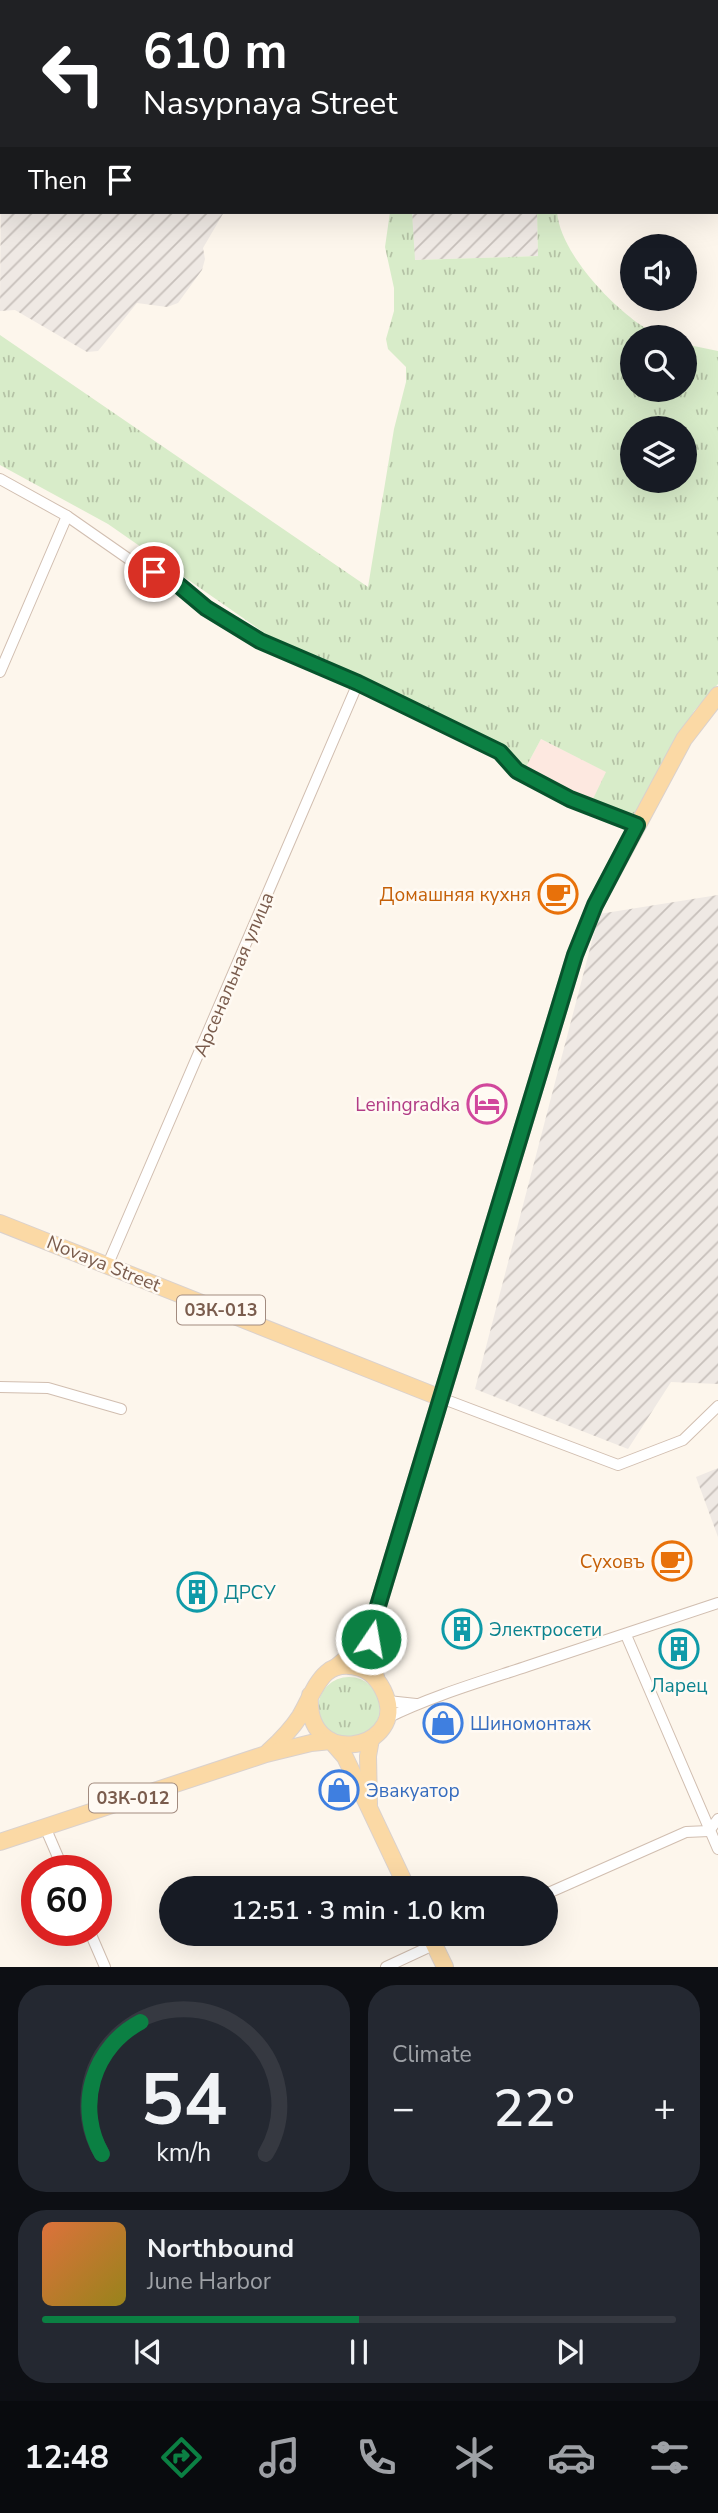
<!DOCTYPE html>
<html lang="en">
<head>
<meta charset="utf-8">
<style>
	:root { --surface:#171b24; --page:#242831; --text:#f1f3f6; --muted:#9ea1a6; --line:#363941; --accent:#0b8043 }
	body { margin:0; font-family:"Nunito Sans",sans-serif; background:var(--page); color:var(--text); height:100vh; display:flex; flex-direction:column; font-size:26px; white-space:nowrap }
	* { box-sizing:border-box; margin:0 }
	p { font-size:23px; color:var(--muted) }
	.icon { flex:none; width:38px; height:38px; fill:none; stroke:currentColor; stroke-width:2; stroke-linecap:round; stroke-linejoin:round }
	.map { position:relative; height:1967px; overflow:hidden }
	.sheet { display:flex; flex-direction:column; gap:18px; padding:18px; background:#0d0f14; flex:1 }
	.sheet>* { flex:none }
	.top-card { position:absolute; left:0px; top:0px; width:719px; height:214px; box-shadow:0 7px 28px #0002; background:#202124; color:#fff; overflow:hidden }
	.controls { position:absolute; left:620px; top:234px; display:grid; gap:14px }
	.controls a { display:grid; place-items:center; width:77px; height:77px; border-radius:50%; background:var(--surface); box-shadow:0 7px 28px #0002; font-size:35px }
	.speed { position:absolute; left:21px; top:1855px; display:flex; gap:14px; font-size:35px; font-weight:700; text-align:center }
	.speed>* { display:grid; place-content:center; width:91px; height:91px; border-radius:50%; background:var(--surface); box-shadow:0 7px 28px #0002; line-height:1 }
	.speed .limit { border:10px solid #d22; background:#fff; color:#111 }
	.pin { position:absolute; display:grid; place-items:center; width:60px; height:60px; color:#fff; margin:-30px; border:4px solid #fff; border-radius:50%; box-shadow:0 2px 7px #0007 }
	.me { position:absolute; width:77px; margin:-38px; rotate:12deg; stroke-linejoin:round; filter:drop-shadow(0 0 5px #0008) }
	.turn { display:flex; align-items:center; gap:24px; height:147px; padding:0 28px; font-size:32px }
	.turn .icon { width:91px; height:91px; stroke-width:2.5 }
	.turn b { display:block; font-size:49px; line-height:60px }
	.then { display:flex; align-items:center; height:66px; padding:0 28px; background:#0003; gap:14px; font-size:26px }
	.big { font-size:52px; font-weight:600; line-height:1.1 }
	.sheet .tile { flex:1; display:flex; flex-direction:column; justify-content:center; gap:10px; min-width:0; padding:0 24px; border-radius:28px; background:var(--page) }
	.sheet .dial { align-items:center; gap:0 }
	.dial svg { height:182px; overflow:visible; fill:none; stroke:var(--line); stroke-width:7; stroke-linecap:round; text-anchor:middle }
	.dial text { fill:var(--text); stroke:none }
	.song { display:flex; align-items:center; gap:21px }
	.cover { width:84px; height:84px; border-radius:10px; background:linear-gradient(135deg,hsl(20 70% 55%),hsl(50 70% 35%)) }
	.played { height:7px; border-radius:4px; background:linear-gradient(90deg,var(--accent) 50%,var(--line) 50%) }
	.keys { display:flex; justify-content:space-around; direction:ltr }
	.heat { display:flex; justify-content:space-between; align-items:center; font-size:38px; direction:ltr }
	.sheet .tiles { flex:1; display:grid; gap:18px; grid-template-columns:1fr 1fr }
	.tile:last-child { grid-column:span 2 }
	.trip { position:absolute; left:159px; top:1876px; width:399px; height:70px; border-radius:35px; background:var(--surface); box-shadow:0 7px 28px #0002; font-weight:600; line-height:70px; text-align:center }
	.menu { display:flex; height:112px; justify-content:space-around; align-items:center; background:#090b0e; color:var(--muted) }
	.menu .icon { width:49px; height:49px }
	.menu .active { color:var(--accent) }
	.menu b { font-size:32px; color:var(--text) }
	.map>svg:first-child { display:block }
</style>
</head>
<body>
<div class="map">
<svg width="718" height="1967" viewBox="0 0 718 1967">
	<defs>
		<pattern id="industrial-furrows" width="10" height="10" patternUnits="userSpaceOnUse" patternTransform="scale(1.75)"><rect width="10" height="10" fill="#efe9e4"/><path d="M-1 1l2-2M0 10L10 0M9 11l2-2" fill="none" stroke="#c7c0bb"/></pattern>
		<pattern id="grass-tufts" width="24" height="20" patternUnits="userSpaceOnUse" patternTransform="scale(1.75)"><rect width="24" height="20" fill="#d8ecc9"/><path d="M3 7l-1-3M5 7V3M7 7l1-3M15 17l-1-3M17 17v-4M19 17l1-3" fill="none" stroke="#b4c2a5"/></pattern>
	</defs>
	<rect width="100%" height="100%" fill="#fdf6ec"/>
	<path fill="#fde8e0" d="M541,739L607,772L592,801L526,767Z"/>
	<g fill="url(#industrial-furrows)">
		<path d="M2,44V212H224L203,248L205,259L202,270L178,303L167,307L137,303L98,351L87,352L15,310L0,311Z"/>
		<path d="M412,212H537L538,256L414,260Z"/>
		<path d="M718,895V1384L671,1382L628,1449L475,1389L599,914Z"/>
		<path d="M718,1468V1537L696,1477Z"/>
	</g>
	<g fill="url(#grass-tufts)" fill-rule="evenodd">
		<path d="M390,212H412L415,260L538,256L537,212H557C560,249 602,295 630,317C639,325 651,331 662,338H632V390H684V344L718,351V684L694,711L634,815L592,801L606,772L541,739L526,767L507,748L266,634L108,524L0,465V335L368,587L394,429L406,382V367L388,349L386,339L394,311V288L385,247ZM632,429H684V481H632Z"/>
		<circle cx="349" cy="1708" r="31"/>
	</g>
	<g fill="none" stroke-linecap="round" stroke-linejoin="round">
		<g stroke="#d1beb0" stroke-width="12">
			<g id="street">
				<path d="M0,479L67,516L133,562L175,582L206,608L260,641L358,683L501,753L517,771L570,799L637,825"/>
				<path d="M0,672L67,516"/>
				<path d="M108,1264L358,683"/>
				<path d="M0,1387L48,1388L121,1409"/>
				<path d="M441,1398L618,1465L683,1440L718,1406"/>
				<path d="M626,1635L718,1849"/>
				<path d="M388,1701L416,1704"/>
				<path d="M387,1718C432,1696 480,1682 528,1666C592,1645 655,1624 718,1603"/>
				<path d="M45,1827L64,1871"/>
				<path d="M546,1894L686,1832L709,1831L718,1819"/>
				<path d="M89,1930L105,1967"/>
				<path d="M386,1967L457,1934"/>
			</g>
		</g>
		<g stroke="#dad1cd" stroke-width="18">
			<g id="primary">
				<path d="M0,1223L441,1398"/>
				<path d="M336,1667L350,1655L371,1624"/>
				<path d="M376,1677L370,1655L374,1619L575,955L595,905L684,739L718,695"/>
				<path d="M268,1752C280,1741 291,1730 300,1716C315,1691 322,1656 360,1668C374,1672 383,1687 387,1700C401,1750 305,1770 310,1695"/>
				<path d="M369,1804L368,1756L371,1739"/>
				<path d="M0,1842L266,1754L311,1743L331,1741L345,1757L407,1888"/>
				<path d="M429,1934L445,1967"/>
			</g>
		</g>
		<use href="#street" stroke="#fff" stroke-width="10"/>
		<use href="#primary" stroke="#fbd9a5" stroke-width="16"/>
	</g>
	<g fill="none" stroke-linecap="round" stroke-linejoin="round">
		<g stroke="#07532c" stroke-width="18">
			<path id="route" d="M154,572L175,582L206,608L260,641L358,683L500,752L517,771L570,799L637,825L595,905L575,955L374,1619L371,1639"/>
		</g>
		<use href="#route" stroke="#0b8043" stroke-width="12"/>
	</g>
	<defs>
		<g id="cafe-ring" transform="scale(2.0125)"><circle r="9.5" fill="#fffaf3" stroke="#e8710a" stroke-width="1.5"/><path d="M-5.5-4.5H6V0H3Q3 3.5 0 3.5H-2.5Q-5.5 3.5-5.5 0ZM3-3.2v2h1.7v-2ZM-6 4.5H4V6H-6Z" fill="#e8710a"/></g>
		<g id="hotel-ring" transform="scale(2.0125)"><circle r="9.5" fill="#fffaf3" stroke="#d1479c" stroke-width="1.5"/><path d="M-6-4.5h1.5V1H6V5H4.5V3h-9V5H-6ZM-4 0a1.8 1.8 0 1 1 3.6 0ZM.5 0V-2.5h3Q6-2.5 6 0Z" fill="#d1479c"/></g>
		<g id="building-ring" transform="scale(2.0125)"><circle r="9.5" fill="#fffaf3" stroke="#0f9aa8" stroke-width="1.5"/><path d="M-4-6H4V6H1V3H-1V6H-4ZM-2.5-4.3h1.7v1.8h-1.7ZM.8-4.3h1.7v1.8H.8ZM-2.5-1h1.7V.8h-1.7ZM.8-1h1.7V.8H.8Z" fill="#0f9aa8"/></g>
		<g id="shop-ring" transform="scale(2.0125)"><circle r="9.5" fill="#fffaf3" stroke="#3f7fe0" stroke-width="1.5"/><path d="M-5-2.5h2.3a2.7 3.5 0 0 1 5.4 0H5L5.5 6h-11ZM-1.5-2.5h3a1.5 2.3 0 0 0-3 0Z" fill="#3f7fe0"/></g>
	</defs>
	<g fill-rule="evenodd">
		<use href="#cafe-ring" x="558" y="894"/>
		<use href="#hotel-ring" x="487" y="1104"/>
		<use href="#cafe-ring" x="672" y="1561"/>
		<use href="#building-ring" x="197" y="1592"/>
		<use href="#building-ring" x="462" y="1629"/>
		<use href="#building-ring" x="679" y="1649"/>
		<use href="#shop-ring" x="443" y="1723"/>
		<use href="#shop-ring" x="339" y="1790"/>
	</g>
	<g text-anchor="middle" stroke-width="5" stroke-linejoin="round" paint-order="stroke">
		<g fill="#fffaf3" stroke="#a28b7f" stroke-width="2">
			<rect x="177" y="1295.5" width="88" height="29" rx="5"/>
			<rect x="89" y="1783.5" width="88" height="29" rx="5"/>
		</g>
		<g font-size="18" font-weight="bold" fill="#7a5c4d">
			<text x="221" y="1316">03К-013</text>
			<text x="133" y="1804">03К-012</text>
		</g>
		<g font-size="19" fill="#c56008" stroke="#fffaf3" text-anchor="end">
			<text x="531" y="901">Домашняя кухня</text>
			<text x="645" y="1568">Суховъ</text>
		</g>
		<g font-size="19" fill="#7a5c4d" stroke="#fffaf3">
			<text transform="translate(233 974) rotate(-67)" y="7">Арсенальная улица</text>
			<text transform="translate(104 1263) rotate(22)" y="7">Novaya Street</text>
		</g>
		<g font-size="19" fill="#b23c85" stroke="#fffaf3" text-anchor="end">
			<text x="460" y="1111">Leningradka</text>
		</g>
		<g font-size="19" fill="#0d838f" stroke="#fffaf3" text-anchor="start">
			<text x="224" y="1599">ДРСУ</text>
			<text x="489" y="1636">Электросети</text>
			<text x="679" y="1692" text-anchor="middle">Ларец</text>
		</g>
		<g font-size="19" fill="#366cbe" stroke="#fffaf3" text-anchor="start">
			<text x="470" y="1730">Шиномонтаж</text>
			<text x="366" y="1797">Эвакуатор</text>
		</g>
	</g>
</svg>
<div class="controls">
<a><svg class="icon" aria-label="sound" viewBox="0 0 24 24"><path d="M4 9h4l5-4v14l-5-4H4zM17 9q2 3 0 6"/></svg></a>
<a><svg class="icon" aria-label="search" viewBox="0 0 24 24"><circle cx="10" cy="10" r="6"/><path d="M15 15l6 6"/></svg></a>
<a><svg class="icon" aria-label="layers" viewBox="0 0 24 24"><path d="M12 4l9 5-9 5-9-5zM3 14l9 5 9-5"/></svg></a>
</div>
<div class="speed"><div class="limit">60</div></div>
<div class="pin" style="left:154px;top:572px;background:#d93025"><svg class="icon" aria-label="arrive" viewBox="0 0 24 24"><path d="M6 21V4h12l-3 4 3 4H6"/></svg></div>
<svg class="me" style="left:371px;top:1639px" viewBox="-20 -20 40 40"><circle r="17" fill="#0b8043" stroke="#fff" stroke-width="3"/><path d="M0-11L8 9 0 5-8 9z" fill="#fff"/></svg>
<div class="trip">12:51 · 3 min · 1.0 km</div>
<div class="top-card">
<div class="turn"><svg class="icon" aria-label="left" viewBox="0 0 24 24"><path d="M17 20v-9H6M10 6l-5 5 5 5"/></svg><div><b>610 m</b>Nasypnaya Street</div></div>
<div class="then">Then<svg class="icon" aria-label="arrive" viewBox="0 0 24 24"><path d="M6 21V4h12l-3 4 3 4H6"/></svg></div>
</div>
</div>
<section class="sheet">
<div class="tiles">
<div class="tile dial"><svg viewBox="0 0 100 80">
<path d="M14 69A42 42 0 1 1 86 69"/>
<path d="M14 69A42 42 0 0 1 31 11" stroke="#0b8043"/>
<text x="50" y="56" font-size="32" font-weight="700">54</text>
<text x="50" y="72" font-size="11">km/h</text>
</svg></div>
<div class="tile"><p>Climate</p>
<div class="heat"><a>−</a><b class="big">22°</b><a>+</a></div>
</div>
<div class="tile">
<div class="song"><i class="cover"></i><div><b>Northbound</b><p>June Harbor</p></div></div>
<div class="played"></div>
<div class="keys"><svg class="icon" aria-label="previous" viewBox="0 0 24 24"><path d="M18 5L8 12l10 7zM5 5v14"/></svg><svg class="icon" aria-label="pause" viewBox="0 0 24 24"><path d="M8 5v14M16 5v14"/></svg><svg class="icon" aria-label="next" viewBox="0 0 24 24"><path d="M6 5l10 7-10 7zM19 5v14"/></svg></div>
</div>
</div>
</section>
<nav class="menu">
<b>12:48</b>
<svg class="icon active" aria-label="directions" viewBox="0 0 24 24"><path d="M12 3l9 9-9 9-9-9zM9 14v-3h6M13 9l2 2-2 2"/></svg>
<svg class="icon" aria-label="music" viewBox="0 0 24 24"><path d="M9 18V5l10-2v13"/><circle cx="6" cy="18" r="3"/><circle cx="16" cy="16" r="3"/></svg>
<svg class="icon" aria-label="phone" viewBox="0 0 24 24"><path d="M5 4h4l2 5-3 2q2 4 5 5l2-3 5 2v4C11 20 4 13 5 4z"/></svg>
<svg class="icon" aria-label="climate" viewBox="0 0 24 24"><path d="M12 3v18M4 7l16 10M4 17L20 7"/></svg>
<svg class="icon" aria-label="car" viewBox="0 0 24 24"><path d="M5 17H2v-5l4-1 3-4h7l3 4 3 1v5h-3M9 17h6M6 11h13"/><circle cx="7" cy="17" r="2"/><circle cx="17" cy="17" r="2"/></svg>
<svg class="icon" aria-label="filters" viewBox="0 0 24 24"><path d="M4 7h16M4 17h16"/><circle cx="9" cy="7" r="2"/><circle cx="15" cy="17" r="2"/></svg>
</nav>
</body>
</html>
